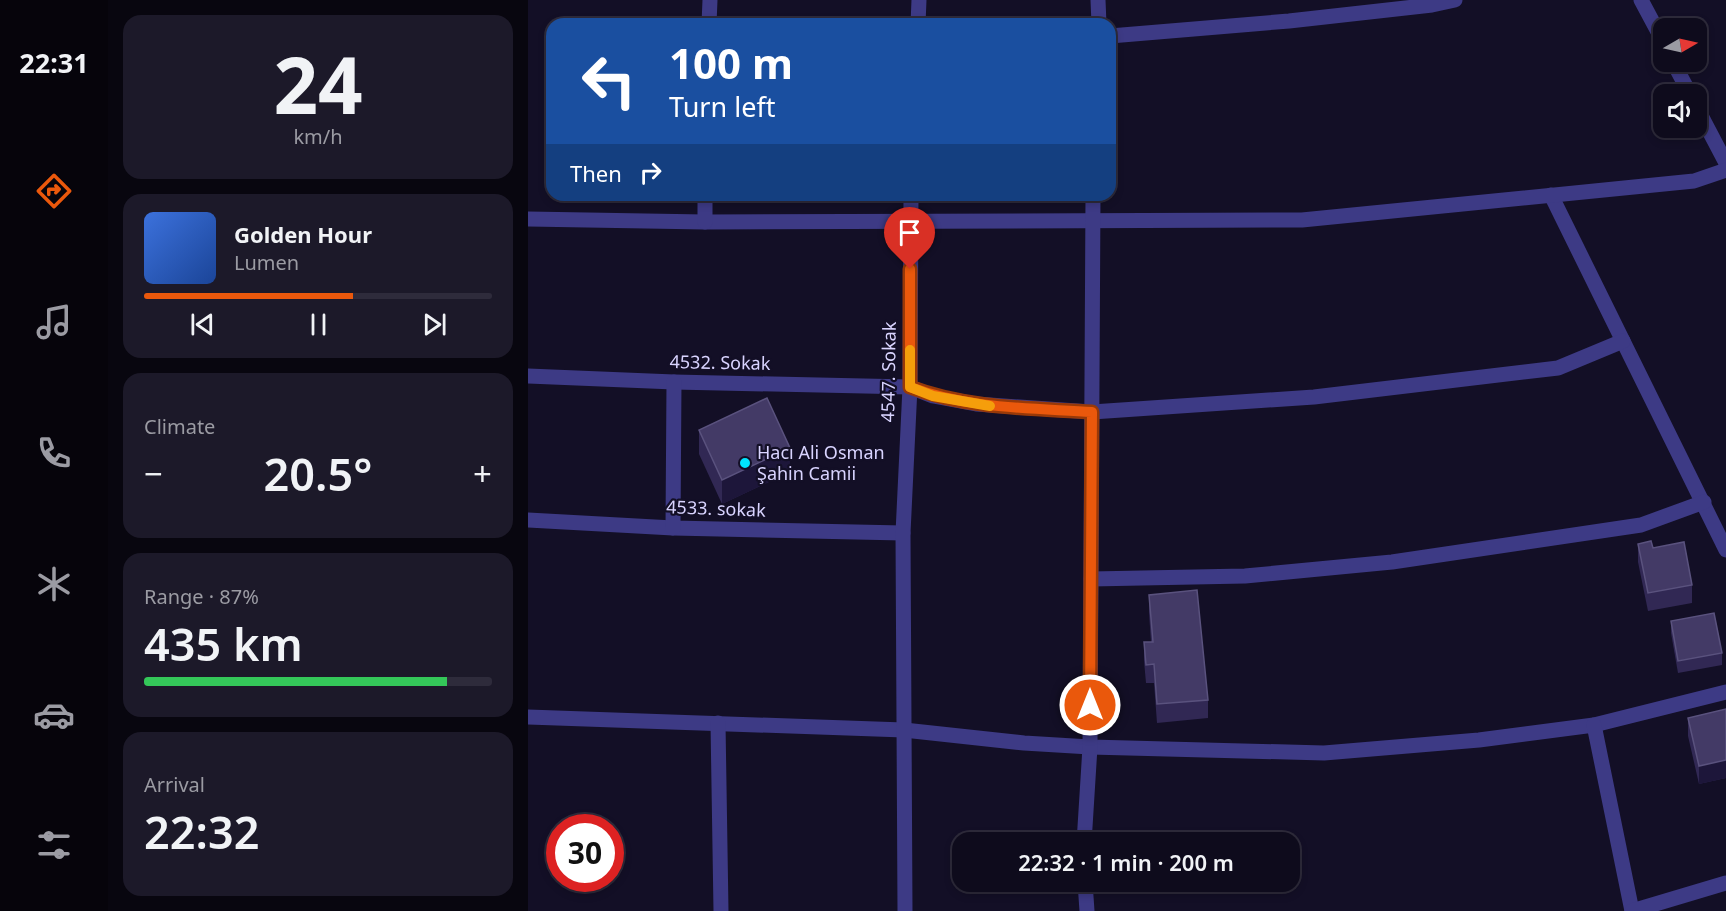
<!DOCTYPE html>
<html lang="en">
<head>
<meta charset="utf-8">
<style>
	:root { --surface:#0e0b1c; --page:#1c1929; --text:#f1f3f6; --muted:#9b9ba3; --line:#2e2b3b; --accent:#ea580c }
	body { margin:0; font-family:"Noto Sans",sans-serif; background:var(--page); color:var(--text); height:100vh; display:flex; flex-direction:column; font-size:22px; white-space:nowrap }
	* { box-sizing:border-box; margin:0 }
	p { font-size:20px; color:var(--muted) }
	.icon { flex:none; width:33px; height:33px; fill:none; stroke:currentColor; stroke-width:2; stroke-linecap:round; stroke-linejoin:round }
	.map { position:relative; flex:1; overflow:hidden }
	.drawer { display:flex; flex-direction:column; gap:15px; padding:15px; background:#08060f; width:420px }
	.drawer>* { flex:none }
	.hud { position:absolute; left:18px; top:18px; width:570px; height:183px; border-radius:18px; box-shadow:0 3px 9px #0003,0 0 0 2px var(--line); background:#1a4fa0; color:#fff; overflow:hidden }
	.needle { width:39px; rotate:81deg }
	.fabs { position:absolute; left:1125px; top:18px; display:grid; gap:12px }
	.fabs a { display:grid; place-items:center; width:54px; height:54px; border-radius:12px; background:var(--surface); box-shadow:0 3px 9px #0003,0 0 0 2px var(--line); font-size:30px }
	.speed { position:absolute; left:18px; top:814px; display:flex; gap:12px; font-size:30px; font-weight:700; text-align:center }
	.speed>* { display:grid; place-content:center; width:78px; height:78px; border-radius:50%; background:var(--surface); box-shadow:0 3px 9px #0003,0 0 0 2px var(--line); line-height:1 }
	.speed .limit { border:9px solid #d22; background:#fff; color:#111 }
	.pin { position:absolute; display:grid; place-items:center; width:51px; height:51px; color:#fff; margin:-62px -26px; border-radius:50% 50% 50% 0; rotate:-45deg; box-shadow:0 0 6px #0007 }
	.pin .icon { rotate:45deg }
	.me { position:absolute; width:66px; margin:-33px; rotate:0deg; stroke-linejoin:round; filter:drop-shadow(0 0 4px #0008) }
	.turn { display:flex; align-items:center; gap:21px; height:126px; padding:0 24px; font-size:27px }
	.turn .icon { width:78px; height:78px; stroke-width:2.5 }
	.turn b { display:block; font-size:42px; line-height:51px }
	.then { display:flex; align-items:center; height:57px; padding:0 24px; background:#0003; gap:12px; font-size:22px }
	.big { font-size:45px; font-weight:600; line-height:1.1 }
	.drawer .tile { flex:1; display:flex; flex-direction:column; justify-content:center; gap:9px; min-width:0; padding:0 21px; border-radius:18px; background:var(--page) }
	.drawer .dial { align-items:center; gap:0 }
	.dial b { font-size:78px; line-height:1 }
	.song { display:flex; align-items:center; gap:18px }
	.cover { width:72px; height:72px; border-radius:9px; background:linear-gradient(135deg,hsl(220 70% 55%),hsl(220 70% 35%)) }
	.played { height:6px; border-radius:3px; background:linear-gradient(90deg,var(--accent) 60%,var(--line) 60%) }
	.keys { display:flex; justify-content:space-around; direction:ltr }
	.heat { display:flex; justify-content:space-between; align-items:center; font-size:33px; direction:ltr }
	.charge { height:9px; border-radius:4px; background:linear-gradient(90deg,#34c759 87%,var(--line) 0) }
	.trip { position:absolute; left:424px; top:832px; width:348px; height:60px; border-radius:18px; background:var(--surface); box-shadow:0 3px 9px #0003,0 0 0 2px var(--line); font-weight:600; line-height:60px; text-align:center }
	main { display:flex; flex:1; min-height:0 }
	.dock { display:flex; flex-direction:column; width:108px; justify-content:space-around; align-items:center; background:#06040b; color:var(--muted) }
	.dock .icon { width:42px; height:42px }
	.dock .selected { color:var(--accent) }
	.dock b { font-size:27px; color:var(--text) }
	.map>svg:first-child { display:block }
</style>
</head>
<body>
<main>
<nav class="dock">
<b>22:31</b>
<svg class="icon selected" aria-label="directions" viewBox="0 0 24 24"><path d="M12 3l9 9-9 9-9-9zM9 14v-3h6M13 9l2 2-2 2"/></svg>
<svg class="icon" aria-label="music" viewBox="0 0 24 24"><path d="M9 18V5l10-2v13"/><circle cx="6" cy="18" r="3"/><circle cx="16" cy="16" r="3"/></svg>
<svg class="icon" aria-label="phone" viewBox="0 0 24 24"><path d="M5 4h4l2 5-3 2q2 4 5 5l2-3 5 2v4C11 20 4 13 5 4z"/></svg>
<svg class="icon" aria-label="climate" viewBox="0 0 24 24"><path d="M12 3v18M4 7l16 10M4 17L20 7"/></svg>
<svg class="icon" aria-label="car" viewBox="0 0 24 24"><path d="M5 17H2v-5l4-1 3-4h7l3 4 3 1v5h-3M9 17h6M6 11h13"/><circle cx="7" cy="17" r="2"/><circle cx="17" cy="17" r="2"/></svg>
<svg class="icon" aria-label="filters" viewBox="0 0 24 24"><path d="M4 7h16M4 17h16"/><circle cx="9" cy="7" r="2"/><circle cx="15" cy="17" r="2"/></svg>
</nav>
<section class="drawer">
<div class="tile dial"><b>24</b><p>km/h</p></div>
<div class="tile">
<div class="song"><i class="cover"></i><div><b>Golden Hour</b><p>Lumen</p></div></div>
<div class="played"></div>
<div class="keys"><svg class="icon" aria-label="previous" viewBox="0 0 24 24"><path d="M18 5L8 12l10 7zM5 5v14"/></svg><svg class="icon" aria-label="pause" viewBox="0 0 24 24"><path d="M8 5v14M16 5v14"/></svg><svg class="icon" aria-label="next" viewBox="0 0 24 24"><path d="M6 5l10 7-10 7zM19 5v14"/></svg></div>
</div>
<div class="tile"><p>Climate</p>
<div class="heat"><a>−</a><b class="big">20.5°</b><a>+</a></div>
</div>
<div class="tile"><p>Range · 87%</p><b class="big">435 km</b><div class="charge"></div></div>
<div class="tile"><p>Arrival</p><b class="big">22:32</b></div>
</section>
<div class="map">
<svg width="1198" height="911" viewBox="0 0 1198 911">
	<rect width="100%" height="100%" fill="#130f26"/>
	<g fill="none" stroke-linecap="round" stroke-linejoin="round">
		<g stroke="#3d3a85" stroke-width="15">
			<path d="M570,0L571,24"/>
			<path d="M1113,0L1136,43"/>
			<path d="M181,24L182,0"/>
			<path d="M390,24L391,0"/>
			<path d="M582,36L761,21L904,5L927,0"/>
			<path d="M1145,62L1162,94"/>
			<path d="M1168,106L1198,163"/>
			<path d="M1023,195L1198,550"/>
			<path d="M0,219L177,222L774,220L1166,181L1198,170"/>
			<path d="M177,222V195"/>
			<path d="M0,376L146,382L382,387L405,396L448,404L564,412L786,397L1030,368L1095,341"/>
			<path d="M0,520L145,528L375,533"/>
			<path d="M145,528L146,382"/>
			<path d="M563,579L717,576L864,562L1113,525L1176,502"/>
			<path d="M0,717L376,730L496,743L562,747L796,753L951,740L1066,725L1198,692"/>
			<path d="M190,723L193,911"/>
			<path d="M1066,725L1104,911"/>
			<path d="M556,843L562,747L565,195"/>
			<path d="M557,882L559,911"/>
			<path d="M377,911L375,533L382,387L383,195"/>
			<path d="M1104,911L1198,883"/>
		</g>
	</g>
	<g fill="#312854">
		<path d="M171,430L262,472L194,504L171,454Z"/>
		<path d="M1110,544L1125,548L1164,585V603L1120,611L1110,562Z"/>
		<path d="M621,595L680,700V718L629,723L626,683H618L616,661V642H623L621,613Z"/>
		<path d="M1143,621L1194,653V665L1150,673L1143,633Z"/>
		<path d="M1198,709V778L1171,784L1160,736V718Z"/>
	</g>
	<g fill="#1d163a">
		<path d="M262,448V472L194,504V480Z"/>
		<path d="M1198,760V778L1171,784V766Z"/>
	</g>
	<g fill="#433a66" stroke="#5a527e" stroke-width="1.5">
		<path d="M239,398L262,448L194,480L171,430Z"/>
		<path d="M1123,541L1125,548L1156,542L1164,585L1120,593L1110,544Z"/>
		<path d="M669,590L680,700L629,704L626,664L618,665L616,642H625L621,595Z"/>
		<path d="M1186,613L1194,653L1150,661L1143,621Z"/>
		<path d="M1198,709V760L1171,766L1160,718Z"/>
	</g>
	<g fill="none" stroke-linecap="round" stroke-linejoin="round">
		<g stroke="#983908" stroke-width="15">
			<path id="route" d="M382,269V387C440,409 503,408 564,412L562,705"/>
		</g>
		<use href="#route" stroke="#ea580c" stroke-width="10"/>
		<path stroke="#f59e0b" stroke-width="10" d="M382,350V387L405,396L462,406"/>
	</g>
	<circle fill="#00e5ff" stroke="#130f26" stroke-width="2" cx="217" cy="463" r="6"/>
	<g text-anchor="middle" stroke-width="4.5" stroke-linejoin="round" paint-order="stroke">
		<g font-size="18" fill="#d9d4ff" stroke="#130f26">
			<text transform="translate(192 363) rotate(1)" y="6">4532. Sokak</text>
			<text transform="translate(361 372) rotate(-89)" y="6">4547. Sokak</text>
			<text transform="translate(188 509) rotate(2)" y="6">4533. sokak</text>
		</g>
		<g font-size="18" fill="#d9d4ff" stroke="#130f26" text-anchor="start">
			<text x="229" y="459">Hacı Ali Osman<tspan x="229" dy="21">Şahin Camii</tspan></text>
		</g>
	</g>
</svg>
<div class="fabs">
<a><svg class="needle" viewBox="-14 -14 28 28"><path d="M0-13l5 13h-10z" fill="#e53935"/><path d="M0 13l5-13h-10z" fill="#9b9ba3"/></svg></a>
<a><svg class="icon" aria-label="sound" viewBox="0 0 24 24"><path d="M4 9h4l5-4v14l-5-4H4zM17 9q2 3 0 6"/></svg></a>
</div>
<div class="speed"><div class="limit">30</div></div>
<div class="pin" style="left:382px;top:269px;background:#d93025"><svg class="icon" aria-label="arrive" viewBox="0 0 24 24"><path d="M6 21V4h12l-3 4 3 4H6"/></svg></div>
<svg class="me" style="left:562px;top:705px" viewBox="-20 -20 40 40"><circle r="17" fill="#ea580c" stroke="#fff" stroke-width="3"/><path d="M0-11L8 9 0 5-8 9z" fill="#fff"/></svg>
<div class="trip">22:32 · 1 min · 200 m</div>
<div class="hud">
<div class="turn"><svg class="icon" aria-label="left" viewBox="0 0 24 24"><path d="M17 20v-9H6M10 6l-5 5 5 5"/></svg><div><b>100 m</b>Turn left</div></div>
<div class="then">Then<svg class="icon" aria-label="right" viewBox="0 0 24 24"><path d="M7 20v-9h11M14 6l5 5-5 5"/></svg></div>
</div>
</div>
</main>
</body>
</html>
